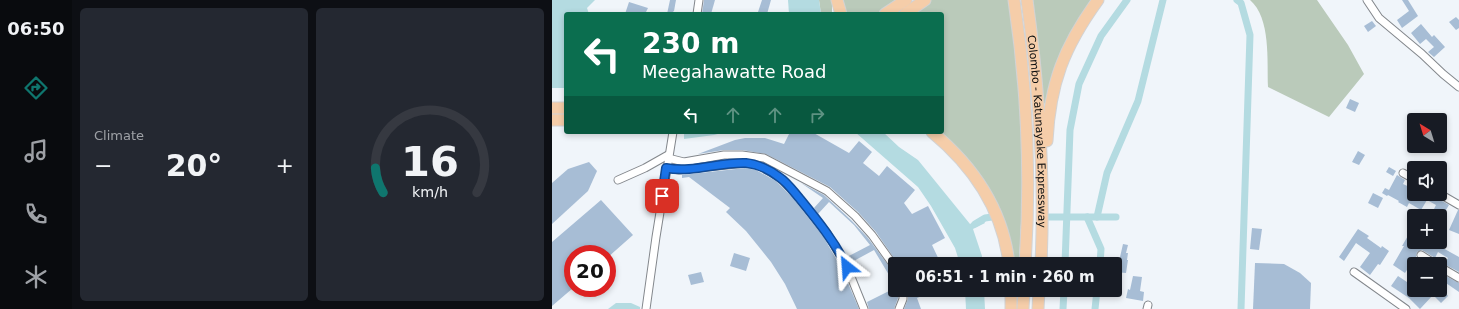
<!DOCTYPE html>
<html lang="en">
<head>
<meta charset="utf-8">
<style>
	:root { --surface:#171b24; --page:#242831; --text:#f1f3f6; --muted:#9ea1a6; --line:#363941; --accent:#0f766e }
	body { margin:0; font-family:"DejaVu Sans",sans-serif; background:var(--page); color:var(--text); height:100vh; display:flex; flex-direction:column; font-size:15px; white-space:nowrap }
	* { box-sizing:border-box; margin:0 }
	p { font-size:13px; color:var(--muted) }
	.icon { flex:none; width:22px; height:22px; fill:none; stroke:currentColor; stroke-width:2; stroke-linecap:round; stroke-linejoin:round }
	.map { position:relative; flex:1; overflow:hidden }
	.drawer { display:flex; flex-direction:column; gap:8px; padding:8px; background:#0d0f14; width:480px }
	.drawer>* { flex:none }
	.banner { position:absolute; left:12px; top:12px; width:380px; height:122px; border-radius:4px; box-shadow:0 2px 6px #0003; background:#0b6e4f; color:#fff; overflow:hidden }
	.needle { width:26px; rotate:322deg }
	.controls { position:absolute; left:855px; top:113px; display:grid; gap:8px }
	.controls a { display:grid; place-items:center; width:40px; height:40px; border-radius:4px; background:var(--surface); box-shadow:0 2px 6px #0003; font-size:20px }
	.speed { position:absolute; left:12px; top:245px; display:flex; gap:8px; font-size:20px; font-weight:700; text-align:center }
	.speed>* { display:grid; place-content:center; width:52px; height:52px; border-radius:50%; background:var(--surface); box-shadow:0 2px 6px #0003; line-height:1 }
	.speed .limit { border:6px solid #d22; background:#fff; color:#111 }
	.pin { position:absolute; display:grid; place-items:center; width:34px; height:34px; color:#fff; margin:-17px; border-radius:8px; box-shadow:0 2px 6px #0006 }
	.me { position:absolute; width:44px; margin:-22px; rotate:332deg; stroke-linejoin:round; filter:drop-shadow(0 0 3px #0008) }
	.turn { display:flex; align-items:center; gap:14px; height:84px; padding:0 12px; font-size:18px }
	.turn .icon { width:52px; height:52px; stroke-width:2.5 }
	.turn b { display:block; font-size:28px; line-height:34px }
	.lanes { display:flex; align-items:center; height:38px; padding:0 12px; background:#0003; justify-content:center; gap:20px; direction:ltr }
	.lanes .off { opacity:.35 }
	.big { font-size:30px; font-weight:700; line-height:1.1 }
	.drawer .widget { flex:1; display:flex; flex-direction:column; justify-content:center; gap:6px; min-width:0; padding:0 14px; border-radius:6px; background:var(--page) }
	.drawer .dial { align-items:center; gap:0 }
	.dial svg { height:104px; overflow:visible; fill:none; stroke:var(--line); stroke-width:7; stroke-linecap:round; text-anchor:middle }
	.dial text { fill:var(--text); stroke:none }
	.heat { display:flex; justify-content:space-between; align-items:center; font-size:22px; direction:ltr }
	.drawer .tiles { flex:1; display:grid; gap:8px; grid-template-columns:repeat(2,1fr) }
	.trip { position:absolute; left:336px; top:257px; width:234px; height:40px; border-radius:4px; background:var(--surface); box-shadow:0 2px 6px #0003; font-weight:700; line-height:40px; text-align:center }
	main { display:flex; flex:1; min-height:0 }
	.menu { display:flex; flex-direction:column; width:72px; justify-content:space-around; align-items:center; background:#090b0e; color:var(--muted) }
	.menu .icon { width:28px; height:28px }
	.menu .current { color:var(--accent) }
	.menu b { font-size:18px; color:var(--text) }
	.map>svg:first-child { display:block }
</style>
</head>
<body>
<main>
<nav class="menu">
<b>06:50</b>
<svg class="icon current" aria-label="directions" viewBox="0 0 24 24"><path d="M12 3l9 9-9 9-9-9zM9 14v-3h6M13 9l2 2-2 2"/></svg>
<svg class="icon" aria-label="music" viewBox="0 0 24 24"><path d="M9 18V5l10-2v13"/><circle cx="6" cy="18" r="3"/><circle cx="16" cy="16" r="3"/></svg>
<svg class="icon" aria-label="phone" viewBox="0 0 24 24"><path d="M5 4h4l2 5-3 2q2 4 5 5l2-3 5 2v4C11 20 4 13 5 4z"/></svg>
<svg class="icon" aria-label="climate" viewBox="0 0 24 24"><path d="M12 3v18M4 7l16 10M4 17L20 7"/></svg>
</nav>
<section class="drawer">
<div class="tiles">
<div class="widget"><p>Climate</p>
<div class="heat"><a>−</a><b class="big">20°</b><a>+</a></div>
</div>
<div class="widget dial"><svg viewBox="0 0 100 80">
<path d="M14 69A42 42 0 1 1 86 69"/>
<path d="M14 69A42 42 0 0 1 8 50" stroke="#0f766e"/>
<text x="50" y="56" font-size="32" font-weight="700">16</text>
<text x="50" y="72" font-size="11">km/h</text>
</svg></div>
</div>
</section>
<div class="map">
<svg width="907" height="309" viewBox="0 0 907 309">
	<rect width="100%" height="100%" fill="#f0f5fa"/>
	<g fill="#bacaba">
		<path d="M267,0H280V14H269Z"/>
		<path d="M289,0H346L327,14H292Z"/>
		<path d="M379,0H460L473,142L467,264H462L455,235L386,132H390V14H361Z"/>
		<path d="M480,0H542L500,77L497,88L494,105L492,103Z"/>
		<path d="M698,0H765L796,45L812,74L777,117L716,87C715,61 719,18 698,0Z"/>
	</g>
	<g fill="#b4dbe1">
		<path d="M0,0H43L35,8L37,14H14V88H0Z"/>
		<path d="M236,0H267L269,14H237Z"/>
		<path d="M132,132H173L162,135L132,139Z"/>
		<path d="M303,132H331L347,147L366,160L418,224L429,217L433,223L421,229L430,256V264H408L403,248L379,206L366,187Z"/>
		<path d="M413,290H432L433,309H414Z"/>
		<path d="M64,303H79L88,307V309H56Z"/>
	</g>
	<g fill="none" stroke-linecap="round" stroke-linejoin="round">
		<g stroke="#b4dbe1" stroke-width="7">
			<path d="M685,0L689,3L698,35L689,309"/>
			<path d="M497,217H564"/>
			<path d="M535,217L549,249L548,264"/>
			<path d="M545,217L555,173L586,101L611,0"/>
			<path d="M423,224L433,218L440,217"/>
			<path d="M513,264L518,130L527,84L549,36L575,0"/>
			<path d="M511,309L512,290"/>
			<path d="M543,309L545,290"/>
		</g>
	</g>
	<g fill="#a7bdd5">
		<path d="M118,0H124L122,11L118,14H115Z"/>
		<path d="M152,0H163L159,14H150Z"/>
		<path d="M210,0H219L215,14L206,12Z"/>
		<path d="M850,0H856L866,16L850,28L845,20L857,11Z"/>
		<path d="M77,2L96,8L93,14H73Z"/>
		<path d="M904,17L907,20V28L904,30L897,22Z"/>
		<path d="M820,21L824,26L816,32L812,26Z"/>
		<path d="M869,24L880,37L882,35L893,47L882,57L876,52L882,47L874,39L868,44L859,33Z"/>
		<path d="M798,99L807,103L803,112L794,108Z"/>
		<path d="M238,132H260L297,153L307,141L320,152L311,163L327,176L335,166L363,190L352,203L360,214L376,206L393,238L380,245L389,264H346L324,232L306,212L278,187L214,154L190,150H172L146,154L183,140L193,138H213L232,144Z"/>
		<path d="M806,151L813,155L807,165L800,162Z"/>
		<path d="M37,162L45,171L36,191L0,224V183L16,169Z"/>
		<path d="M837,167L844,171L841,176L834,172Z"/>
		<path d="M193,168L204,170L224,181L240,197L271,236L290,269L307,309H245L233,284L219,262L194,231L174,212L178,208L137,177L130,178V175Z"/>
		<path d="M845,175L853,180L851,184L862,189V194H878L897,205L889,218L888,216L880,213L884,205L875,200L869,210L857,203L855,207L846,202L847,201L836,195L835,196L830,193L833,188L837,190Z"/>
		<path d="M249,183L272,195L299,220L316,238L336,265L339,272L343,275V285L322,250L298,263L295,257L318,245L302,225L277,202L266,214L262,208L271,198Z"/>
		<path d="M821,193L831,198L826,208L816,203Z"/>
		<path d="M49,200L81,235L55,258V254H21V288L0,306V242Z"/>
		<path d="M906,210H907V234L897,230Z"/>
		<path d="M700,228L710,229L707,250L698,249Z"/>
		<path d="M806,229L817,236L815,238L829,248L830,246L837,251L828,265L826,264L818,275L808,267L818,253L804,243L792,261L787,257Z"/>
		<path d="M857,234L862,237V242H880L907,257V272L892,264L896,258L886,252L883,258L870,250L865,252L864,257L874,264H862V267L858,265L853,273L841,265L852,246H850Z"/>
		<path d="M571,244L576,245L574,253H576L575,260H576L574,273L563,272V266H566Z"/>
		<path d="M182,253L198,258L194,271L178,266Z"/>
		<path d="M703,263L732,264L748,273L759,283L758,309H701Z"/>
		<path d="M149,272L152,282L139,285L136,275Z"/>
		<path d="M888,273L907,283V292L888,279Z"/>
		<path d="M581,276L590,277L588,291L592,292L591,301L574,298L576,289L578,290Z"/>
		<path d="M846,276L855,282V283L862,290H891L896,296L889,303L881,295L868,309L857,298L839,286Z"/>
		<path d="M343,288V290H346V298L342,309H317L315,302Z"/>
		<path d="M356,290H385L365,298L369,309H352L356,299Z"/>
	</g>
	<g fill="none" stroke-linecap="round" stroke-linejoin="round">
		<g stroke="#83878c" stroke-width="9">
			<g id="minor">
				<path d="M815,0L827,18L870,54L891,74L907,87"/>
				<path d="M145,14L147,0"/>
				<path d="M116,158L132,162L172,155H190L212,158L275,191L303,216L320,235L340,263L343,270"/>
				<path d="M114,168L127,170L193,163L206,165L227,177L244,194L275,233L295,267L312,309"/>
				<path d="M851,173L862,179"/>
				<path d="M66,180L93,168L116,155"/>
				<path d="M888,194L907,205"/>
				<path d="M869,255L883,264"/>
				<path d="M888,267L907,278"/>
				<path d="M802,272L854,309"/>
				<path d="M94,309L104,237L121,132"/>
				<path d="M347,309L351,299V290"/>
				<path d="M595,309L596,305"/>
			</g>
		</g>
		<g stroke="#d3d3d4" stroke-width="13">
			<g id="highway">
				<path d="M285,0L289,14"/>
				<path d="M462,0C475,87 479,176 473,264"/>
				<path id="s1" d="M475,0C487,88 493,175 489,264"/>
				<path d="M333,14L354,0"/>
				<path d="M353,14L373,0"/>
				<path d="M0,108H14"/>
				<path d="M0,120H14"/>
				<path d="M380,132C421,166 451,210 457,264"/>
				<path d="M495,141C498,83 512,47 546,0"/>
				<path d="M459,309V290"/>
				<path d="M471,309L472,290"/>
				<path d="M486,309L487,290"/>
			</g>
		</g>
		<use href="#minor" stroke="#fff" stroke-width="7"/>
		<use href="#highway" stroke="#f5cda9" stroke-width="11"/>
	</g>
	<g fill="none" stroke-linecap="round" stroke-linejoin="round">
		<g stroke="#114b97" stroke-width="10">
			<path id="route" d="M110,196L114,168C141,173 167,162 194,163C205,164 218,170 227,177C235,182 242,192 248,199C266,221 283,242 295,267"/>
		</g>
		<use href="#route" stroke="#1a73e8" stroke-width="7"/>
	</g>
	<g text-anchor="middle" stroke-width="3.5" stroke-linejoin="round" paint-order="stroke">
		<g font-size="11" fill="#0b0d0e" stroke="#f0f5fa">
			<text dy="4" stroke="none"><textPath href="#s1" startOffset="132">Colombo - Katunayake Expressway</textPath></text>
		</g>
	</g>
</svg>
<div class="controls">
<a><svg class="needle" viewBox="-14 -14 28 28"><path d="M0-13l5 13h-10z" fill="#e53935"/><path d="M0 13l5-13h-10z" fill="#9ea1a6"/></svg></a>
<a><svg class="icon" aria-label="sound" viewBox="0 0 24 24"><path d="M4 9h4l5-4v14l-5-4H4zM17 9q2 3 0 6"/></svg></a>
<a>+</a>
<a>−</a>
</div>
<div class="speed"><div class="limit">20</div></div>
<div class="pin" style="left:110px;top:196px;background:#d93025"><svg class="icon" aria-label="arrive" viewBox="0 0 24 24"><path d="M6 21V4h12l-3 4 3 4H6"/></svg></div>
<svg class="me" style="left:295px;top:267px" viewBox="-20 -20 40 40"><path d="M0-17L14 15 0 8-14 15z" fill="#1a73e8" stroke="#fff" stroke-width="4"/></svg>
<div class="trip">06:51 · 1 min · 260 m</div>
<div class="banner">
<div class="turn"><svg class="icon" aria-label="left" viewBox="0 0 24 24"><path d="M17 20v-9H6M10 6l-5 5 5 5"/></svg><div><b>230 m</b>Meegahawatte Road</div></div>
<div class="lanes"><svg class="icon" aria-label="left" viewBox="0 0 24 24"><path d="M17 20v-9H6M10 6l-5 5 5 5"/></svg><svg class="icon off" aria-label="ahead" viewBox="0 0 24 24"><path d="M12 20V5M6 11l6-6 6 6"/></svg><svg class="icon off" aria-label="ahead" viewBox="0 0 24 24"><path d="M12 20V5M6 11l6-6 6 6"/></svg><svg class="icon off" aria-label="right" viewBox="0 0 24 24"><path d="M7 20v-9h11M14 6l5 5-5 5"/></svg></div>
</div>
</div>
</main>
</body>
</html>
